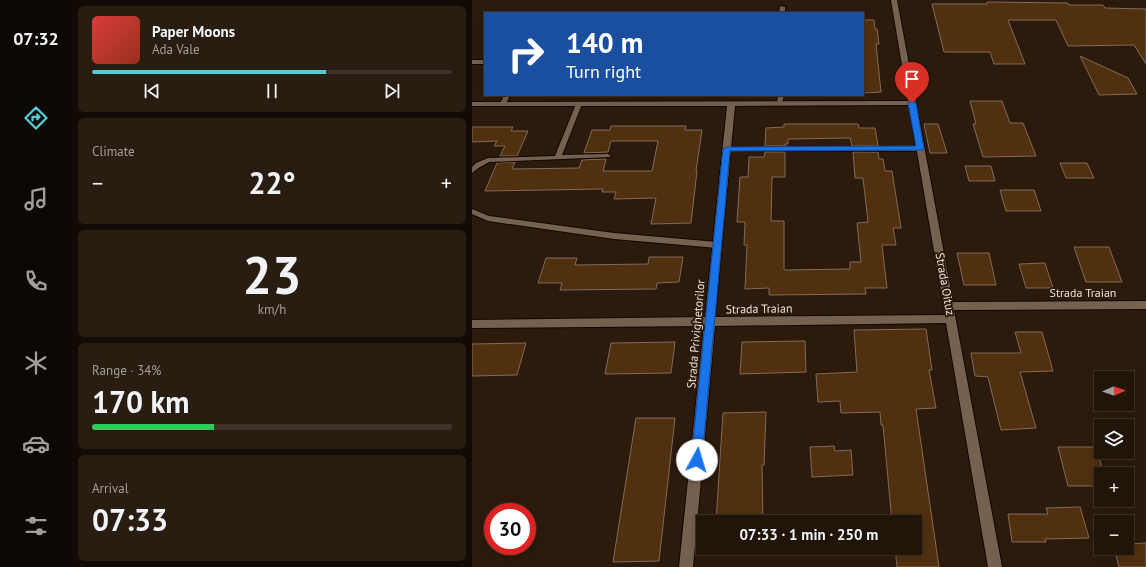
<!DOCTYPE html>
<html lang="en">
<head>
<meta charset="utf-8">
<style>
	:root { --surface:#211409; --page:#291d12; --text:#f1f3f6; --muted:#a29e9c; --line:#3e332a; --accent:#52ccd5 }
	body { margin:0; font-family:"PT Sans",sans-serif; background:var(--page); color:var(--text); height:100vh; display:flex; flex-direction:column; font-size:15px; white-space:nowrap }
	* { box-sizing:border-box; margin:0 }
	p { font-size:13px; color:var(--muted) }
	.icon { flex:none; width:22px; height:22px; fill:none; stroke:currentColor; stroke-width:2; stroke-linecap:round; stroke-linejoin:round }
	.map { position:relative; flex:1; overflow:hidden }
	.details { display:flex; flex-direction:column; gap:6px; padding:6px; background:#120b05; width:400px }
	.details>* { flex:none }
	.banner { position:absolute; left:12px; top:12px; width:380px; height:84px; border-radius:0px; box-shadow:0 2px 10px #0003,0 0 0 1px var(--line); background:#1a4fa0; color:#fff; overflow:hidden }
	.needle { width:26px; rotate:88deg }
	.controls { position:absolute; left:622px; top:371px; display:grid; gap:8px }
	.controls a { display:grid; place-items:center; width:40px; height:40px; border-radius:0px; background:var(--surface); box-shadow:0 2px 10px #0003,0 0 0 1px var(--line); font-size:20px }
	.speed { position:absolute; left:12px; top:503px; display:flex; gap:8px; font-size:20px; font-weight:700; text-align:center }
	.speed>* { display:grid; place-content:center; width:52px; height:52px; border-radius:50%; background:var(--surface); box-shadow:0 2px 10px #0003,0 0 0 1px var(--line); line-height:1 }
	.speed .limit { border:6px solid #d22; background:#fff; color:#111 }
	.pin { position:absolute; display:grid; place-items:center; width:34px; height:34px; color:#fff; margin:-41px -17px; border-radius:50% 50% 50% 0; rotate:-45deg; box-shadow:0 0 4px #0007 }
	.pin .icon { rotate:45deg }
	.me { position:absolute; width:44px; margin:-22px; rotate:6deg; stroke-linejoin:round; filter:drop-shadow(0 0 3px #0008) }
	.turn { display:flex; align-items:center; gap:14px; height:84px; padding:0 16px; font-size:18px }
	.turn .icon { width:52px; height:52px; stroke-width:2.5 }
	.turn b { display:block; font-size:28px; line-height:34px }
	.big { font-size:30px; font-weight:800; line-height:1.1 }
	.details .tile { flex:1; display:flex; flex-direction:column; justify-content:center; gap:6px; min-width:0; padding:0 14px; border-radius:6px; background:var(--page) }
	.details .dial { align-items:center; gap:0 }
	.dial b { font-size:52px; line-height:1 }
	.song { display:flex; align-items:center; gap:12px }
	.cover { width:48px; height:48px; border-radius:6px; background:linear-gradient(135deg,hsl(0 70% 55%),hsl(10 70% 35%)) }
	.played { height:4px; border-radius:2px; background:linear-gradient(90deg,var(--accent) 65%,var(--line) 65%) }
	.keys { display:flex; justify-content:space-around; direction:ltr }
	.heat { display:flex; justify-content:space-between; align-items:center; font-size:22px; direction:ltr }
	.charge { height:6px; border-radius:3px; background:linear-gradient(90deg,#34c759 34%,var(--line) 0) }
	.trip { position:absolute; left:224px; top:515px; width:226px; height:40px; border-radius:0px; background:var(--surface); box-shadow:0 2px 10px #0003,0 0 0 1px var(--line); font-weight:800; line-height:40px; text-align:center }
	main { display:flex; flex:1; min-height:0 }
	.tab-bar { display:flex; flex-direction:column; width:72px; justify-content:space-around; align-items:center; background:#0d0804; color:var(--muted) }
	.tab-bar .icon { width:28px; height:28px }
	.tab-bar .active { color:var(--accent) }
	.tab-bar b { font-size:18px; color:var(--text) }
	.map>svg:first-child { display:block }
</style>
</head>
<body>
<main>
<nav class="tab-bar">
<b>07:32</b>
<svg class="icon active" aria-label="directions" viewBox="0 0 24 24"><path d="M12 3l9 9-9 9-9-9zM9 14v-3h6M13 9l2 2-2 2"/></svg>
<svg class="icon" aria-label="music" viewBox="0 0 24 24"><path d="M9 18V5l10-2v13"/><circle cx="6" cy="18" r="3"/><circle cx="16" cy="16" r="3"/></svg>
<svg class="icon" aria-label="phone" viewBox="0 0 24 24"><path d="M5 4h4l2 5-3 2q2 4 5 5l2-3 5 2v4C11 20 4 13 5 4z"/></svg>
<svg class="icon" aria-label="climate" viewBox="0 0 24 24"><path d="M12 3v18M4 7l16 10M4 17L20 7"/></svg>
<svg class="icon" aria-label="car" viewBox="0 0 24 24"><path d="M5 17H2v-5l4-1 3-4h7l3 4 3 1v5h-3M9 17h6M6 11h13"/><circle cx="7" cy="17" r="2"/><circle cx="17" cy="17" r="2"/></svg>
<svg class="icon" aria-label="filters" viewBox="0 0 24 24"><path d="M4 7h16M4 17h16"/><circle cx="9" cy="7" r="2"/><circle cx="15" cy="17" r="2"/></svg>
</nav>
<section class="details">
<div class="tile">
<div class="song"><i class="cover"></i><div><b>Paper Moons</b><p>Ada Vale</p></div></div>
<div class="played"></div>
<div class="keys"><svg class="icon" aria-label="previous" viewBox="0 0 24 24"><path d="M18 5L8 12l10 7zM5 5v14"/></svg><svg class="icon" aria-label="pause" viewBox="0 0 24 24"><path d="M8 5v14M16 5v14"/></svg><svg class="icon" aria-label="next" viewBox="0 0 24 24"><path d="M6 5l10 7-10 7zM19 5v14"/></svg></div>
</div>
<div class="tile"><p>Climate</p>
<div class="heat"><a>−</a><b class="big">22°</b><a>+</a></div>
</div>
<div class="tile dial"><b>23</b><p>km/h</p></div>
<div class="tile"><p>Range · 34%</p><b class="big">170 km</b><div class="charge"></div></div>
<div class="tile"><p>Arrival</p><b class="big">07:33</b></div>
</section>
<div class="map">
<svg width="674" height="567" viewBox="0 0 674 567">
	<rect width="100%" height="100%" fill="#2c1b0c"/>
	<g fill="#51300f" stroke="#7f6b5a">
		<path d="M515,2L596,3L597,5H631L633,8L674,9V64L662,45L596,46L584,20H536L553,64H522L518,52H472L460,4H515Z"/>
		<path d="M391,20H402L403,29H405L407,44H404L409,92L391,93Z"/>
		<path d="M608,56L656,78L665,94L627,95Z"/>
		<path d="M498,101H530L538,123H551L564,156L511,157L501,124H504Z"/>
		<path d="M312,124H386L387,128H403L406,146H380L378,138L316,139V144H313V146H293L294,128L312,127Z"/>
		<path d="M452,124H466L475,153H458Z"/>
		<path d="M139,126H214L213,130H230L224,171H225L219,223L179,224L184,198L142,199L144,192H130L131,189L13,191L25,163L43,162L40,169L107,168L110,160L134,159L131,171H180L186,141H139L136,152L112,153L120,130H138Z"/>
		<path d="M0,127H41L39,131H56L45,156H28L33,146H22L25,141L0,142Z"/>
		<path d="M293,152H313V177H300L299,221H312V270L378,269V262H389L385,223L396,222L391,178H383L381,152H406L407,159H411L413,171H420L429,228H421L424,245H410L415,288H393L394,294L297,295V288L273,289L275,245H272L273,222H265L268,177H276L277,157H292Z"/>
		<path d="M588,163H615L622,178H594Z"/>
		<path d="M493,166H519L523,181H497Z"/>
		<path d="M528,190H562L569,211H534Z"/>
		<path d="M602,247H637L650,282H614Z"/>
		<path d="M485,253H517L524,285H492Z"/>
		<path d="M177,257H211L207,282L185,283L184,289L88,290L90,283H66L74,258H105L103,265L176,264Z"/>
		<path d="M573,263L581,288H554L547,264Z"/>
		<path d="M454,329L460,370H457L464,408L444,409L467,567H425L423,548H443V522H420L411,425H409L408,412L369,413L368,401L346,402L344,374L385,372L382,330Z"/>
		<path d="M543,332H570L581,371L548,372L564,428L529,430L516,377L503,376L499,353H549Z"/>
		<path d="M333,341L334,372L268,374L270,342Z"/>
		<path d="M203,342L199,373L133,374L139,343Z"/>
		<path d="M54,343L45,375L0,376V344Z"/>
		<path d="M294,412L292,465H290L291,522H244L251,413Z"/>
		<path d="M164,418H203L187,561L141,562Z"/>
		<path d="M362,446L363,451L379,450L381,475L340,477L338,447Z"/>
		<path d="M586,447H624L632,474H629V486H596Z"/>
		<path d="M608,507L617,538L573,539L574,542H540L536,514H576L574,508Z"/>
		<path d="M674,543V567H647L642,548H655V544Z"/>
		<path d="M243,548H291V553L242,555Z"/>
	</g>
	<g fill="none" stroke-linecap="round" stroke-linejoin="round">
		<g stroke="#130600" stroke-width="2">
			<g id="service">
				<path d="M308,6L313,7V13H307Z"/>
				<rect x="0" y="60" width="13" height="4"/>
				<path d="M32,95H38L34,104L31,106L28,104Z"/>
				<path d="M306,95H312L310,104L308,105L305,103Z"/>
				<path d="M107,102L110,104L90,155L136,154L139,156L138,157L17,162L8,167L0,173V167L4,163L16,158L83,156L104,104Z"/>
				<path d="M255,147H449L452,149L449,151L253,150V148Z"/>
				<path d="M0,209L17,216L142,233L245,242L249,245L245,248L142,239L16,221L0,214Z"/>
			</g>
		</g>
		<g stroke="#130600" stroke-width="2">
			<path id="minor" d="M419,0H425L481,302L674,301V309L482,310L530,567H516L474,323L243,326L221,567H207L232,326L0,328V320L233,317L255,106H0V102L436,101ZM437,105L473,315L243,317L263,106Z"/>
		</g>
		<use href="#service" fill="#756150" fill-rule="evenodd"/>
		<use href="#minor" fill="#756150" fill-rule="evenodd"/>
	</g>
	<path fill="#1a73e8" stroke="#114b97" d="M440,101L444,103L452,149L451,150L258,151L230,460L229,464L225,465L221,464L219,460L251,149L255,147L444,146L436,103Z"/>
	<g text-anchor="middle" stroke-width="4" stroke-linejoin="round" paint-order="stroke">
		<g font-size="12" fill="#eee2d9" stroke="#2c1b0c">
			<text transform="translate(473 284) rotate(80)" y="4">Strada Oituz</text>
			<text x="611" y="297">Strada Traian</text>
			<text transform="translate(287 309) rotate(-1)" y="4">Strada Traian</text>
			<text transform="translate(224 334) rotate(-85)" y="4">Strada Privighetorilor</text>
		</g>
	</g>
</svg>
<div class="controls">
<a><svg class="needle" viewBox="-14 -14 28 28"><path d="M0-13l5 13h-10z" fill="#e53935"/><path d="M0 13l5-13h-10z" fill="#a29e9c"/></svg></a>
<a><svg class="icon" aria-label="layers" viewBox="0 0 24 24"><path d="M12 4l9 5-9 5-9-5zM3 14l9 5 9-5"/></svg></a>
<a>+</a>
<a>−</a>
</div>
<div class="speed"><div class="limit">30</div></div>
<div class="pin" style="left:440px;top:103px;background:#d93025"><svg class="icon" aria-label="arrive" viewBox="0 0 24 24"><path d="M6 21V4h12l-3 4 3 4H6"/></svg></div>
<svg class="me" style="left:225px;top:460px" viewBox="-20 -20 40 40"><circle r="19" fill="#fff"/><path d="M0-13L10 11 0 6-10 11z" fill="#1a73e8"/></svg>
<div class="trip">07:33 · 1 min · 250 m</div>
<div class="banner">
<div class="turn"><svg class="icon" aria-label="right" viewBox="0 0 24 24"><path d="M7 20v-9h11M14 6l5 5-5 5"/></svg><div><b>140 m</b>Turn right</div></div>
</div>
</div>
</main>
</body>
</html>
